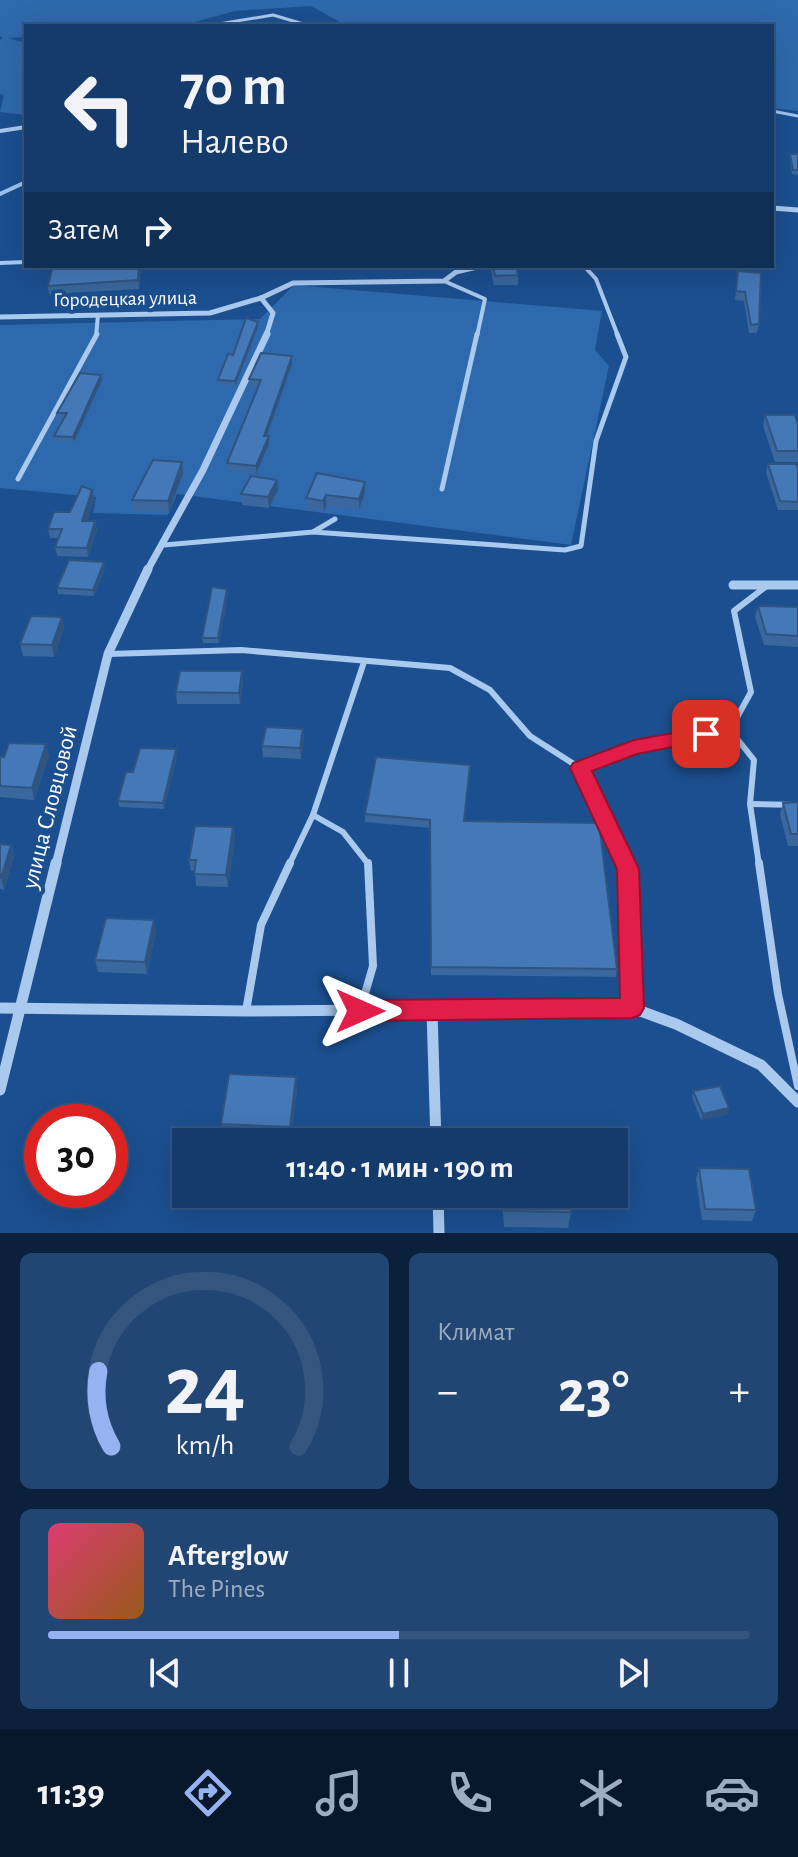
<!DOCTYPE html>
<html lang="ru">
<head>
<meta charset="utf-8">
<style>
	:root { --surface:#143b6b; --page:#214673; --text:#f1f3f6; --muted:#9dadc1; --line:#33557e; --accent:#95b2f1 }
	body { margin:0; font-family:"Alegreya Sans",sans-serif; background:var(--page); color:var(--text); height:100vh; display:flex; flex-direction:column; font-size:30px; white-space:nowrap }
	* { box-sizing:border-box; margin:0 }
	p { font-size:26px; color:var(--muted) }
	.icon { flex:none; width:44px; height:44px; fill:none; stroke:currentColor; stroke-width:2; stroke-linecap:round; stroke-linejoin:round }
	.map { position:relative; height:1233px; overflow:hidden }
	.side { display:flex; flex-direction:column; gap:20px; padding:20px; background:#0b203b; flex:1 }
	.side>* { flex:none }
	.hud { position:absolute; left:24px; top:24px; width:750px; height:244px; border-radius:0px; box-shadow:0 8px 32px #0002,0 0 0 2px var(--line); background:#143b6b; color:var(--text); overflow:hidden }
	.speed { position:absolute; left:24px; top:1104px; display:flex; gap:16px; font-size:40px; font-weight:700; text-align:center }
	.speed>* { display:grid; place-content:center; width:104px; height:104px; border-radius:50%; background:var(--surface); box-shadow:0 8px 32px #0002,0 0 0 2px var(--line); line-height:1 }
	.speed .limit { border:12px solid #d22; background:#fff; color:#111 }
	.pin { position:absolute; display:grid; place-items:center; width:68px; height:68px; color:#fff; margin:-34px; border-radius:16px; box-shadow:0 4px 12px #0006 }
	.me { position:absolute; width:88px; margin:-44px; rotate:90deg; stroke-linejoin:round; filter:drop-shadow(0 0 6px #0008) }
	.turn { display:flex; align-items:center; gap:28px; height:168px; padding:0 24px; font-size:36px }
	.turn .icon { width:104px; height:104px; stroke-width:2.5 }
	.turn b { display:block; font-size:56px; line-height:68px }
	.then { display:flex; align-items:center; height:76px; padding:0 24px; background:#0003; gap:16px; font-size:30px }
	.big { font-size:60px; font-weight:700; line-height:1.1 }
	.side .card { flex:1; display:flex; flex-direction:column; justify-content:center; gap:12px; min-width:0; padding:0 28px; border-radius:12px; background:var(--page) }
	.side .dial { align-items:center; gap:0 }
	.dial svg { height:208px; overflow:visible; fill:none; stroke:var(--line); stroke-width:7; stroke-linecap:round; text-anchor:middle }
	.dial text { fill:var(--text); stroke:none }
	.song { display:flex; align-items:center; gap:24px }
	.cover { width:96px; height:96px; border-radius:12px; background:linear-gradient(135deg,hsl(340 70% 55%),hsl(30 70% 35%)) }
	.played { height:8px; border-radius:4px; background:linear-gradient(90deg,var(--accent) 50%,var(--line) 50%) }
	.keys { display:flex; justify-content:space-around; direction:ltr }
	.heat { display:flex; justify-content:space-between; align-items:center; font-size:44px; direction:ltr }
	.side .tiles { flex:1; display:grid; gap:20px; grid-template-columns:1fr 1fr }
	.card:last-child { grid-column:span 2 }
	.trip { position:absolute; left:172px; top:1128px; width:456px; height:80px; border-radius:0px; background:var(--surface); box-shadow:0 8px 32px #0002,0 0 0 2px var(--line); font-weight:700; line-height:80px; text-align:center }
	.menu { display:flex; height:128px; justify-content:space-around; align-items:center; background:#08182b; color:var(--muted) }
	.menu .icon { width:56px; height:56px }
	.menu .selected { color:var(--accent) }
	.menu b { font-size:36px; color:var(--text) }
	.map>svg:first-child { display:block }
</style>
</head>
<body>
<div class="map">
<svg width="798" height="1233" viewBox="0 0 798 1233">
	<rect width="100%" height="100%" fill="#1b4f8f"/>
	<g fill="#2e69ad">
		<path d="M0,0H798V111L772,108V26H347L311,6L235,11L180,26H130L120,22L101,26H26V37L8,38L22,42L26,47V115L0,112L4,95L0,94V40L3,38L0,36Z"/>
		<path d="M294,285L602,311L595,350L609,366L571,545L177,494L168,515L93,513L96,497L0,488V325L260,319Z"/>
	</g>
	<g fill="none" stroke-linecap="round" stroke-linejoin="round">
		<path stroke="#9cc4f0" stroke-width="3" d="M772,111L798,116"/>
		<path stroke="#9cc4f0" stroke-width="4" d="M0,194L26,182"/>
		<path stroke="#a9c9ee" stroke-width="3" d="M207,26L273,15L310,26"/>
		<g stroke="#a9c9ee" stroke-width="4">
			<path d="M0,263L26,262"/>
			<path d="M584,266L596,279L618,336"/>
			<path d="M444,281L485,299L477,336"/>
			<path d="M96,336L98,315"/>
		</g>
		<g stroke="#a9c9ee" stroke-width="5">
			<path d="M18,479L97,334"/>
			<path d="M442,489L477,334"/>
			<path d="M313,532L565,550L581,546L596,441L626,357L617,334"/>
			<path d="M164,545L313,532L335,519"/>
		</g>
		<g stroke="#a9c9ee" stroke-width="6">
			<path d="M108,654L241,650L450,668L490,690L530,736L580,768L626,865"/>
			<path d="M580,768L634,747L730,730"/>
			<path d="M750,804L798,805"/>
			<path d="M313,815L343,832L369,865"/>
			<path d="M289,865L313,815L364,662"/>
			<path d="M759,865L750,804L754,760L730,730L751,692L734,611L768,585"/>
		</g>
		<g stroke="#a9c9ee" stroke-width="8">
			<path d="M625,863L632,1008"/>
			<path d="M759,863L778,994L798,1086"/>
			<path d="M246,1011L261,925L290,863"/>
			<path d="M360,1011L373,966L368,863"/>
		</g>
		<path stroke="#a9c9ee" stroke-width="4" d="M0,131L26,127"/>
		<g stroke="#a9c9ee" stroke-width="5">
			<path d="M772,208L798,210"/>
			<path d="M261,298L273,313L266,336"/>
			<path d="M0,317L210,313L261,298L293,283L444,281L456,272L481,266"/>
		</g>
		<path stroke="#a9c9ee" stroke-width="7" d="M147,571L203,470L267,334"/>
		<g stroke="#a9c9ee" stroke-width="9">
			<path d="M733,585H798"/>
			<path d="M56,865L108,654L148,569"/>
		</g>
		<g stroke="#a9c9ee" stroke-width="11">
			<path d="M0,1008L246,1011L632,1008L676,1024L761,1065L798,1102"/>
			<path d="M432,1011L436,1142"/>
			<path d="M0,1090L56,863"/>
			<path d="M438,1194L439,1233"/>
		</g>
	</g>
	<g fill="#3a679d">
		<path d="M790,154H798V175L792,174L790,158Z"/>
		<path d="M53,266H141L139,289L49,294L48,286Z"/>
		<path d="M490,266H516L518,275V285H494Z"/>
		<path d="M738,271L759,324L757,333H749L744,301L735,300Z"/>
		<path d="M258,322V327L235,386L218,385V380L233,355Z"/>
		<path d="M292,364L267,436L269,444L256,474L228,471L227,463L258,387H249V379Z"/>
		<path d="M102,380L74,442L55,441L54,436L64,418H58L57,413Z"/>
		<path d="M765,415L798,425V462H775L763,426Z"/>
		<path d="M182,462L183,473L169,512L133,510L132,500Z"/>
		<path d="M768,464L798,468V510H778L766,472Z"/>
		<path d="M365,482V492L359,510L326,506L324,511L307,509L306,498Z"/>
		<path d="M92,490L94,499L87,521H95L97,530L88,557L57,556L55,547L59,538H50L48,529L70,512Z"/>
		<path d="M278,490L269,508L242,505L241,494Z"/>
		<path d="M105,568L94,596L58,594L57,588Z"/>
		<path d="M228,595L219,643H203L202,638Z"/>
		<path d="M758,606L798,607V647L764,645L755,617Z"/>
		<path d="M62,617L64,628L54,657L23,656L20,644Z"/>
		<path d="M242,671L243,683L240,704H177L176,692Z"/>
		<path d="M303,729L304,741L301,759L263,757L262,746Z"/>
		<path d="M46,744L49,756L34,800L0,797V757H4Z"/>
		<path d="M177,755L164,809L119,807L118,801L133,772Z"/>
		<path d="M798,802V846H788L780,814L783,803Z"/>
		<path d="M365,814L464,821L617,969L616,977L431,975L430,828L365,822Z"/>
		<path d="M233,827L235,838L228,887L196,886L195,871H191L189,860Z"/>
		<path d="M0,844L11,845L14,856L4,890L0,889Z"/>
		<path d="M156,931L147,974L98,972L95,960Z"/>
		<path d="M297,1088L291,1138L222,1135L221,1124Z"/>
		<path d="M693,1091L728,1114L701,1120L692,1097Z"/>
		<path d="M699,1168L756,1210L752,1221L702,1220L696,1179Z"/>
		<path d="M502,1194H569L571,1212L568,1228L504,1227Z"/>
	</g>
	<g fill="#305480">
		<path d="M139,266H141L139,289L138,280Z"/>
		<path d="M258,322V327L235,386V381Z"/>
		<path d="M292,356V364L264,444V436Z"/>
		<path d="M101,375L102,380L74,442L73,437Z"/>
		<path d="M269,436V444L256,474V466Z"/>
		<path d="M182,462L183,473L169,512L168,501Z"/>
		<path d="M277,480L278,490L269,508L268,497Z"/>
		<path d="M365,482V492L359,510V499Z"/>
		<path d="M92,490L94,499L84,530L82,521Z"/>
		<path d="M326,495V506L324,511L323,501Z"/>
		<path d="M95,521L97,530L88,557L87,548Z"/>
		<path d="M104,562L105,568L94,596L93,590Z"/>
		<path d="M227,589L228,595L219,643L218,638Z"/>
		<path d="M62,617L64,628L54,657L52,645Z"/>
		<path d="M242,671L243,683L240,704L239,693Z"/>
		<path d="M303,729L304,741L301,759L300,748Z"/>
		<path d="M46,744L49,756L34,800L32,788Z"/>
		<path d="M176,749L177,755L164,809L163,803Z"/>
		<path d="M233,827L235,838L228,887L226,875Z"/>
		<path d="M11,845L14,856L4,890L1,878Z"/>
		<path d="M154,920L156,931L147,974L145,962Z"/>
		<path d="M296,1077L297,1088L291,1138L290,1127Z"/>
		<path d="M729,1108L728,1114L701,1120L703,1114Z"/>
	</g>
	<g fill="#4478b7" stroke="#305480" stroke-width="2">
		<path d="M790,154H798V170H793Z"/>
		<path d="M53,266H139L138,280L48,286Z"/>
		<path d="M493,266H516L518,275L495,276Z"/>
		<path d="M738,271L761,273L759,324L751,325L745,292L736,291Z"/>
		<path d="M246,318L258,322L235,381L218,380L228,354L233,355Z"/>
		<path d="M261,353L292,356L264,436H269L256,466L227,463L261,380L249,379Z"/>
		<path d="M80,373L101,375L73,437L54,436L67,413H57Z"/>
		<path d="M765,415H795L798,425V451H777Z"/>
		<path d="M153,460L182,462L168,501L132,500Z"/>
		<path d="M768,464H796L798,468V502L780,501Z"/>
		<path d="M317,473L365,482L359,499L326,495L323,501L306,498Z"/>
		<path d="M251,476L277,480L268,497L241,494Z"/>
		<path d="M82,486L92,490L82,521H95L87,548L55,547L62,529H48L54,512H70Z"/>
		<path d="M69,560L104,562L93,590L57,588Z"/>
		<path d="M212,587L227,589L218,638H202Z"/>
		<path d="M758,606L798,607V636L766,634Z"/>
		<path d="M31,616L62,617L52,645L20,644Z"/>
		<path d="M180,671H242L239,693L176,692Z"/>
		<path d="M266,727L303,729L300,748L262,746Z"/>
		<path d="M9,743L46,744L32,788L0,786V757H4Z"/>
		<path d="M140,748L176,749L163,803L118,801L126,772H133Z"/>
		<path d="M376,757L470,765L464,821L599,823L617,969L431,967L430,820L365,814Z"/>
		<path d="M798,802V834H791L783,803Z"/>
		<path d="M195,826L233,827L226,875L194,874L196,860H189Z"/>
		<path d="M0,844L11,845L1,878H0Z"/>
		<path d="M106,918L154,920L145,962L95,960Z"/>
		<path d="M229,1074L296,1077L290,1127L221,1124Z"/>
		<path d="M720,1086L729,1108L703,1114L693,1091Z"/>
		<path d="M503,1140L566,1141V1142H503Z"/>
		<path d="M699,1168L749,1169L756,1210L705,1209Z"/>
		<path d="M505,1194H569L571,1212L505,1211Z"/>
	</g>
	<path fill="#e11d48" stroke="#92132f" stroke-width="2" d="M706,727L716,734L713,739L637,754L592,771L639,869L644,1008L640,1015L632,1018L360,1021L352,1018L348,1011L352,1003L360,1000L620,998L617,869L570,768L573,763L634,740Z"/>
	<g text-anchor="middle" stroke-width="8" stroke-linejoin="round" paint-order="stroke">
		<g font-size="20" fill="#fff" stroke="#1b4f8f">
			<text transform="translate(125 298) rotate(-1)" y="7">Городецкая улица</text>
		</g>
		<g font-size="24" fill="#fff" stroke="#1b4f8f">
			<text transform="translate(49 807) rotate(-76)" y="8">улица Словцовой</text>
		</g>
	</g>
</svg>
<div class="speed"><div class="limit">30</div></div>
<div class="pin" style="left:706px;top:734px;background:#d93025"><svg class="icon" aria-label="arrive" viewBox="0 0 24 24"><path d="M6 21V4h12l-3 4 3 4H6"/></svg></div>
<svg class="me" style="left:360px;top:1011px" viewBox="-20 -20 40 40"><path d="M0-17L14 15 0 8-14 15z" fill="#e11d48" stroke="#fff" stroke-width="4"/></svg>
<div class="trip">11:40 · 1 мин · 190 m</div>
<div class="hud">
<div class="turn"><svg class="icon" aria-label="left" viewBox="0 0 24 24"><path d="M17 20v-9H6M10 6l-5 5 5 5"/></svg><div><b>70 m</b>Налево</div></div>
<div class="then">Затем<svg class="icon" aria-label="right" viewBox="0 0 24 24"><path d="M7 20v-9h11M14 6l5 5-5 5"/></svg></div>
</div>
</div>
<section class="side">
<div class="tiles">
<div class="card dial"><svg viewBox="0 0 100 80">
<path d="M14 69A42 42 0 1 1 86 69"/>
<path d="M14 69A42 42 0 0 1 9 40" stroke="#95b2f1"/>
<text x="50" y="56" font-size="32" font-weight="700">24</text>
<text x="50" y="72" font-size="11">km/h</text>
</svg></div>
<div class="card"><p>Климат</p>
<div class="heat"><a>−</a><b class="big">23°</b><a>+</a></div>
</div>
<div class="card">
<div class="song"><i class="cover"></i><div><b>Afterglow</b><p>The Pines</p></div></div>
<div class="played"></div>
<div class="keys"><svg class="icon" aria-label="previous" viewBox="0 0 24 24"><path d="M18 5L8 12l10 7zM5 5v14"/></svg><svg class="icon" aria-label="pause" viewBox="0 0 24 24"><path d="M8 5v14M16 5v14"/></svg><svg class="icon" aria-label="next" viewBox="0 0 24 24"><path d="M6 5l10 7-10 7zM19 5v14"/></svg></div>
</div>
</div>
</section>
<nav class="menu">
<b>11:39</b>
<svg class="icon selected" aria-label="directions" viewBox="0 0 24 24"><path d="M12 3l9 9-9 9-9-9zM9 14v-3h6M13 9l2 2-2 2"/></svg>
<svg class="icon" aria-label="music" viewBox="0 0 24 24"><path d="M9 18V5l10-2v13"/><circle cx="6" cy="18" r="3"/><circle cx="16" cy="16" r="3"/></svg>
<svg class="icon" aria-label="phone" viewBox="0 0 24 24"><path d="M5 4h4l2 5-3 2q2 4 5 5l2-3 5 2v4C11 20 4 13 5 4z"/></svg>
<svg class="icon" aria-label="climate" viewBox="0 0 24 24"><path d="M12 3v18M4 7l16 10M4 17L20 7"/></svg>
<svg class="icon" aria-label="car" viewBox="0 0 24 24"><path d="M5 17H2v-5l4-1 3-4h7l3 4 3 1v5h-3M9 17h6M6 11h13"/><circle cx="7" cy="17" r="2"/><circle cx="17" cy="17" r="2"/></svg>
</nav>
</body>
</html>
